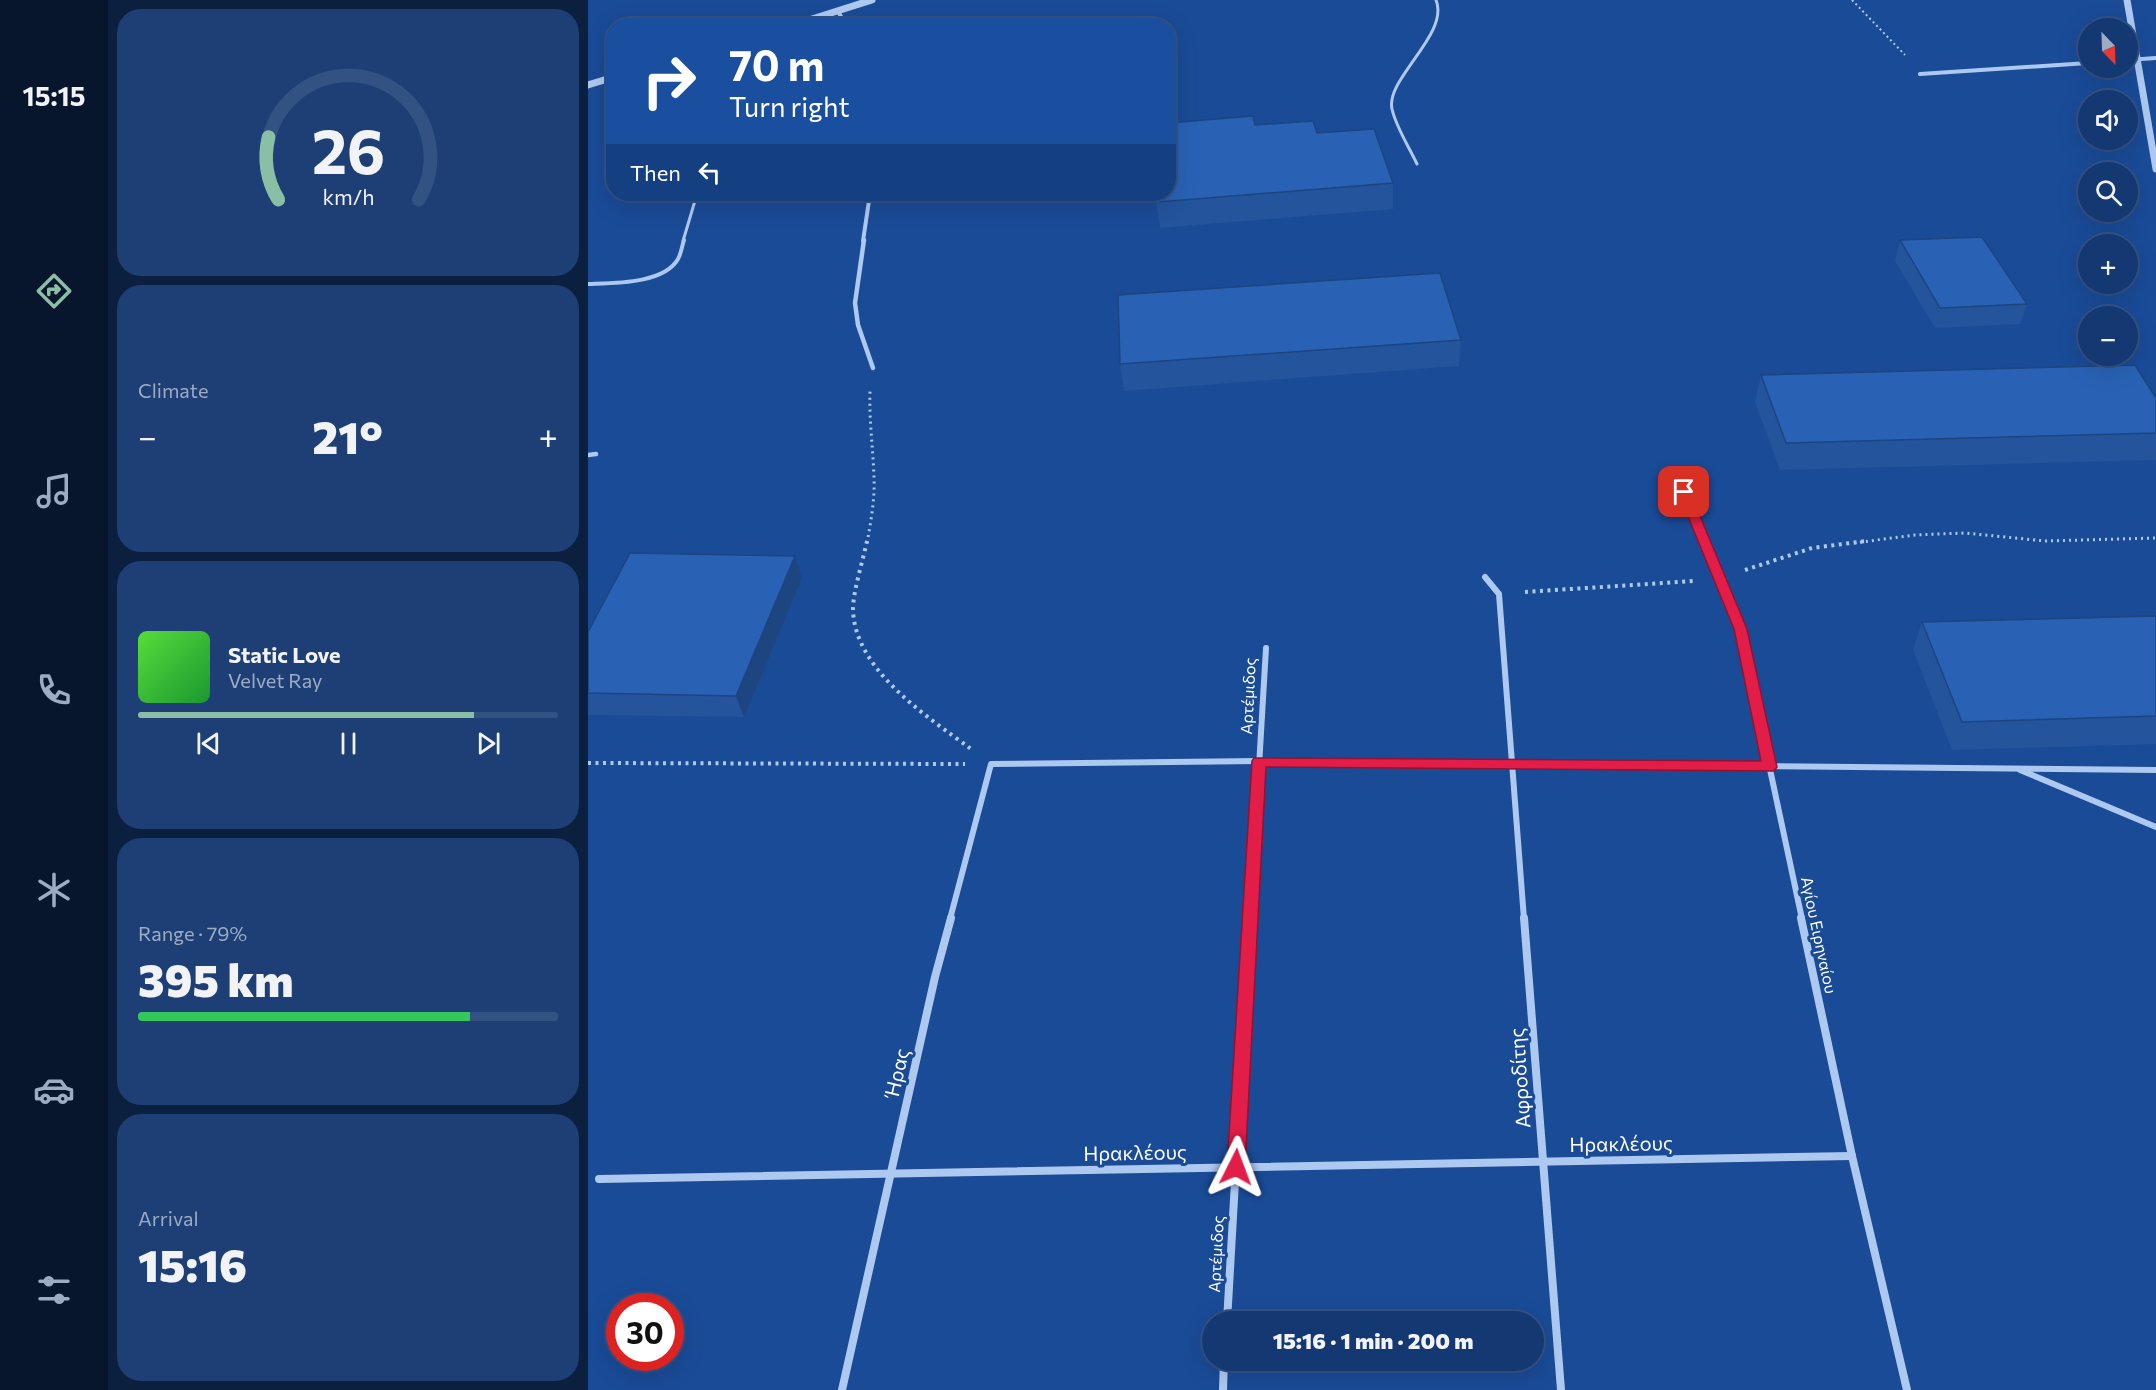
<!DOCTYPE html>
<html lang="en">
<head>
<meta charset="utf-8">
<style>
	:root { --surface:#143871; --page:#1d3f76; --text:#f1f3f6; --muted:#9dacc3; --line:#335284; --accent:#8abfa5 }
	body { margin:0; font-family:Commissioner,sans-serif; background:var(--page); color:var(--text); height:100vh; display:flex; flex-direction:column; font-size:22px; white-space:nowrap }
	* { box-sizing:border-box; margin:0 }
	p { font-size:20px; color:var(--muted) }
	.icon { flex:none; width:33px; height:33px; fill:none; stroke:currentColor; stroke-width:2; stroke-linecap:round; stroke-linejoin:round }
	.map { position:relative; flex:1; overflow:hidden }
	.panel { display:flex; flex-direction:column; gap:9px; padding:9px; background:#0b1f3e; width:480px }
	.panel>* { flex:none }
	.guide { position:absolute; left:18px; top:18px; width:570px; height:183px; border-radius:24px; box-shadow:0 6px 24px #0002,0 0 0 2px var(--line); background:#1a4fa0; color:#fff; overflow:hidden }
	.needle { width:39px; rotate:157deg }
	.tools { position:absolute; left:1490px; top:18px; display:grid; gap:12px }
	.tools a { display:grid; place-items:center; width:60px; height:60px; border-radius:50%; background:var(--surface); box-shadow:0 6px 24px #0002,0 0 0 2px var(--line); font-size:30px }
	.speed { position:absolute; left:18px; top:1293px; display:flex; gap:12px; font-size:30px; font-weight:700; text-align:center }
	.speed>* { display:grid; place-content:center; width:78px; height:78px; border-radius:50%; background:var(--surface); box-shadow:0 6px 24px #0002,0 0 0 2px var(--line); line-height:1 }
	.speed .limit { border:9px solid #d22; background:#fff; color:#111 }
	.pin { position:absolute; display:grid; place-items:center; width:51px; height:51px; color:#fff; margin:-26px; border-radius:12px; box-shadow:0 3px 9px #0006 }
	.me { position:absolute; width:66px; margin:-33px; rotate:3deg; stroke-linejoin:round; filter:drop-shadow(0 0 4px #0008) }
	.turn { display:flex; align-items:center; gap:21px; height:126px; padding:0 24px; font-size:27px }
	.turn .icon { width:78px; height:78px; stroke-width:2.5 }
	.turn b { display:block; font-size:42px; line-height:51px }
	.then { display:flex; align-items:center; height:57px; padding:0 24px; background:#0003; gap:12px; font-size:22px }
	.big { font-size:45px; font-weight:800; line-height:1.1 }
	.panel .tile { flex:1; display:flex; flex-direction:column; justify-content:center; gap:9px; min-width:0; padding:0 21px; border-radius:24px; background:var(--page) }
	.panel .dial { align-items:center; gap:0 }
	.dial svg { height:156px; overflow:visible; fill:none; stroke:var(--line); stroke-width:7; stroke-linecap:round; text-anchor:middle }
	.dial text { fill:var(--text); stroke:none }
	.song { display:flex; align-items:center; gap:18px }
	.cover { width:72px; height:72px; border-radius:9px; background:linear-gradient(135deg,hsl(110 70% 55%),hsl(130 70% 35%)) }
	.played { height:6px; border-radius:3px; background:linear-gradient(90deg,var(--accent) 80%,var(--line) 80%) }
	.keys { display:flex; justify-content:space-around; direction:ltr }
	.heat { display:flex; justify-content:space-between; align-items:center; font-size:33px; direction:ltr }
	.charge { height:9px; border-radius:4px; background:linear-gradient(90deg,#34c759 79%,var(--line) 0) }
	.trip { position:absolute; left:614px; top:1311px; width:342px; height:60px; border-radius:30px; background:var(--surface); box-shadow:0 6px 24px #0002,0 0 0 2px var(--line); font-weight:800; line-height:60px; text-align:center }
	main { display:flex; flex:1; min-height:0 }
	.dock { display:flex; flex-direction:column; width:108px; justify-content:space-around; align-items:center; background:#08162d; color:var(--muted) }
	.dock .icon { width:42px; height:42px }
	.dock .current { color:var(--accent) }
	.dock b { font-size:27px; color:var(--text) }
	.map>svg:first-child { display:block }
</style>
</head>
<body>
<main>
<nav class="dock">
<b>15:15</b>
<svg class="icon current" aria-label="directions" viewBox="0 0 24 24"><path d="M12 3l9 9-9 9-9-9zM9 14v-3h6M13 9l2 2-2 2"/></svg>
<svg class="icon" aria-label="music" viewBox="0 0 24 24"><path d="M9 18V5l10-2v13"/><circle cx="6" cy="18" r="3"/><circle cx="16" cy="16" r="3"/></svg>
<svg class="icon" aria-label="phone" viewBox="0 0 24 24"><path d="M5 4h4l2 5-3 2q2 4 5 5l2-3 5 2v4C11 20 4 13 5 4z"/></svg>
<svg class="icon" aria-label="climate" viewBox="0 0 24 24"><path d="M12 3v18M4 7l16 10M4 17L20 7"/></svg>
<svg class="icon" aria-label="car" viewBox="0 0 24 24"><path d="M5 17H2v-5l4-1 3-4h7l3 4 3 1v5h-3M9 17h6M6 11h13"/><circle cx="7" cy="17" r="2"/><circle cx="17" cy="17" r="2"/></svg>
<svg class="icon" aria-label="filters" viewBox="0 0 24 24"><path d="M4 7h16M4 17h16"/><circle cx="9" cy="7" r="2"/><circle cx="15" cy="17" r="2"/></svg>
</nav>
<section class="panel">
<div class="tile dial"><svg viewBox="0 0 100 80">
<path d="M14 69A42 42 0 1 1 86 69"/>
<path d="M14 69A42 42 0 0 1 9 37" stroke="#8abfa5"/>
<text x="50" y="56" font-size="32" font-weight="700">26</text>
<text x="50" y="72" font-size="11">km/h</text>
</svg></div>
<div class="tile"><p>Climate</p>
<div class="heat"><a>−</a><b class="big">21°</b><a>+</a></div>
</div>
<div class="tile">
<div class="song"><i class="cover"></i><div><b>Static Love</b><p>Velvet Ray</p></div></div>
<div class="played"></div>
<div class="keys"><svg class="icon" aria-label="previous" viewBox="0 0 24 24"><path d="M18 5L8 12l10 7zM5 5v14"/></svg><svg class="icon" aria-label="pause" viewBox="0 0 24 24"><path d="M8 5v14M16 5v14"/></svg><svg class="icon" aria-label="next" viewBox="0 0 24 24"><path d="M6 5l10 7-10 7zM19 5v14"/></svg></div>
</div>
<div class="tile"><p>Range · 79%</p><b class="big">395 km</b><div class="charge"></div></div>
<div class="tile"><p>Arrival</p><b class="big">15:16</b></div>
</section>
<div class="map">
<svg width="1568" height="1390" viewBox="0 0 1568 1390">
	<rect width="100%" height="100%" fill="#1a4b97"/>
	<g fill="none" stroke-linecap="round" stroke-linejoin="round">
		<path stroke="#adc9f0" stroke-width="2" stroke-dasharray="2 3" stroke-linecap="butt" d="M1264,0L1317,55"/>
		<g stroke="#adc9f0" stroke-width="3" stroke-dasharray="2 4" stroke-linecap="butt">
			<path d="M279,543C283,521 287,499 286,477C285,448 281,420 282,391"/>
			<path d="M1266,543L1327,535L1377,533L1457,541L1568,538"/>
		</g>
		<g stroke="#adc9f0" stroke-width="4" stroke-dasharray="3 4.5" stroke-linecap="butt">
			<path d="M279,541C275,560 265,592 265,609C266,670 340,717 383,749"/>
			<path d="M1157,570L1224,548L1278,541"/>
			<path d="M937,592L1106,581"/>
			<path d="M0,763L377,764"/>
		</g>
		<g stroke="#adc9f0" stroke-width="3">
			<path d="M829,164C821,147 808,127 804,109C797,79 862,34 848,0"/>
			<path d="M95,241L109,194"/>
		</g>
		<path stroke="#adc9f0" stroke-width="4" d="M0,284C25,283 76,284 90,259C93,254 94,246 96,240"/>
		<g stroke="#adc9f0" stroke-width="4">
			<path d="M250,11L258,26"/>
			<path d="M1539,60L1568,58"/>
			<path d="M1332,74L1500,63"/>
			<path d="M275,241L282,194"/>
		</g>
		<g stroke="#adc9f0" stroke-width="4.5">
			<path d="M276,240L267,303L270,325L285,368"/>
			<path d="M0,455L8,454"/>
			<path d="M1096,492L1117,543"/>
		</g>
		<g stroke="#adc9f0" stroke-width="6">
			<path d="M1116,541L1152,629L1214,919"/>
			<path d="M897,577L911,594L936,919"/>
			<path d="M1432,770L1568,827"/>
			<path d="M362,919L403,764L671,761L1568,770"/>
			<path d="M662,919L678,648"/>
		</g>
		<g stroke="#adc9f0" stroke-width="8">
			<path d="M936,918L973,1390"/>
			<path d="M1213,918L1264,1156L1319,1390"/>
			<path d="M11,1179L1264,1156"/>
			<path d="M639,1322L662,918"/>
			<path d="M254,1390L347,977L363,918"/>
			<path d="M635,1390L636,1360"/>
		</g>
		<g stroke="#adc9f0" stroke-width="7">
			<path d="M1539,0L1568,169"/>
			<path d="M202,26L284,0"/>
			<path d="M0,85L26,77"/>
		</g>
	</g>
	<g fill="#23549c">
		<path d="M667,125L729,133L805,183V209L572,228L567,194H580Z"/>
		<path d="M1312,240L1439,304L1432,324L1347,328L1307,261Z"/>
		<path d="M873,340L871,366L536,391L532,364Z"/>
		<path d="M1173,375L1568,398V460L1192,470L1167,402Z"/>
		<path d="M207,556L214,578L156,717L0,715V632Z"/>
		<path d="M1568,616V744L1364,750L1325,650L1334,622Z"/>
	</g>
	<path fill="#1d457f" d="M207,556L214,578L156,717L148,696Z"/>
	<g fill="#2962b5" stroke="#1d457f" stroke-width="1.5">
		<path d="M665,116L667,125L725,121L729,133L786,129L805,183L570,202L569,194H580V123Z"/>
		<path d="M1394,237L1439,304L1352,308L1312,240Z"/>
		<path d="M852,273L873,340L532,364L530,295Z"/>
		<path d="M1547,365L1568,398V433L1198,443L1173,375Z"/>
		<path d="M42,553L207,556L148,696L0,693V632Z"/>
		<path d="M1568,616V716L1374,722L1334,622Z"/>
	</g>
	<path fill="#e11d48" stroke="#92132f" stroke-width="1.5" d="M1096,488L1102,492L1159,629L1189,767L1186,771L678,767L657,1167L654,1173L648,1175L642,1173L639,1167L664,761L666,758L1173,761L1146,629L1090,492Z"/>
	<g text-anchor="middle" stroke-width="6" stroke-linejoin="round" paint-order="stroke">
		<g font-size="16" fill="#fff" stroke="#1a4b97">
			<text transform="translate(660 696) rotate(-87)" y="6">Αρτέμιδος</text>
			<text transform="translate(1231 935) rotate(78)" y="6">Αγίου Ειρηναίου</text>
			<text transform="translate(628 1254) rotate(-87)" y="6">Αρτέμιδος</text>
		</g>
		<g font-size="20" fill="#fff" stroke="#1a4b97">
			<text transform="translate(309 1073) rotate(-77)" y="7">Ήρας</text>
			<text transform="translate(932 1078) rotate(-94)" y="7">Αφροδίτης</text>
			<text transform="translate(1033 1144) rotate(-1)" y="7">Ηρακλέους</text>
			<text transform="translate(547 1153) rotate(-1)" y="7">Ηρακλέους</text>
		</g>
	</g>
</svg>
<div class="tools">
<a><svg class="needle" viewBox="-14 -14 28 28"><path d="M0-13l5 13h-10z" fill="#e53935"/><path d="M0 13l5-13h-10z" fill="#9dacc3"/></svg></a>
<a><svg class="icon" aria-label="sound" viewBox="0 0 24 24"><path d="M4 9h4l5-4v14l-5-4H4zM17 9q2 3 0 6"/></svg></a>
<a><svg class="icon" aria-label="search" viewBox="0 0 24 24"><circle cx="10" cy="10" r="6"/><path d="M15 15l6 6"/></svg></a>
<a>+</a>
<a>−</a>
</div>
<div class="speed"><div class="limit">30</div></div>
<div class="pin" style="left:1096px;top:492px;background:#d93025"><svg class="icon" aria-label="arrive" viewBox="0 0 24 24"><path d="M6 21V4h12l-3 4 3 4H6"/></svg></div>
<svg class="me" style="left:648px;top:1167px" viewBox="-20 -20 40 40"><path d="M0-17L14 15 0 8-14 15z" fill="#e11d48" stroke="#fff" stroke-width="4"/></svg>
<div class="trip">15:16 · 1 min · 200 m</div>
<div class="guide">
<div class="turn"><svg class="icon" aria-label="right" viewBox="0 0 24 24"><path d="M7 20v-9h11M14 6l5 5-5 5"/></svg><div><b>70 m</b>Turn right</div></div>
<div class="then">Then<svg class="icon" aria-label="left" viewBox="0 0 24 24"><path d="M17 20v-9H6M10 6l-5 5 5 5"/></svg></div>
</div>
</div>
</main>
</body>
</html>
